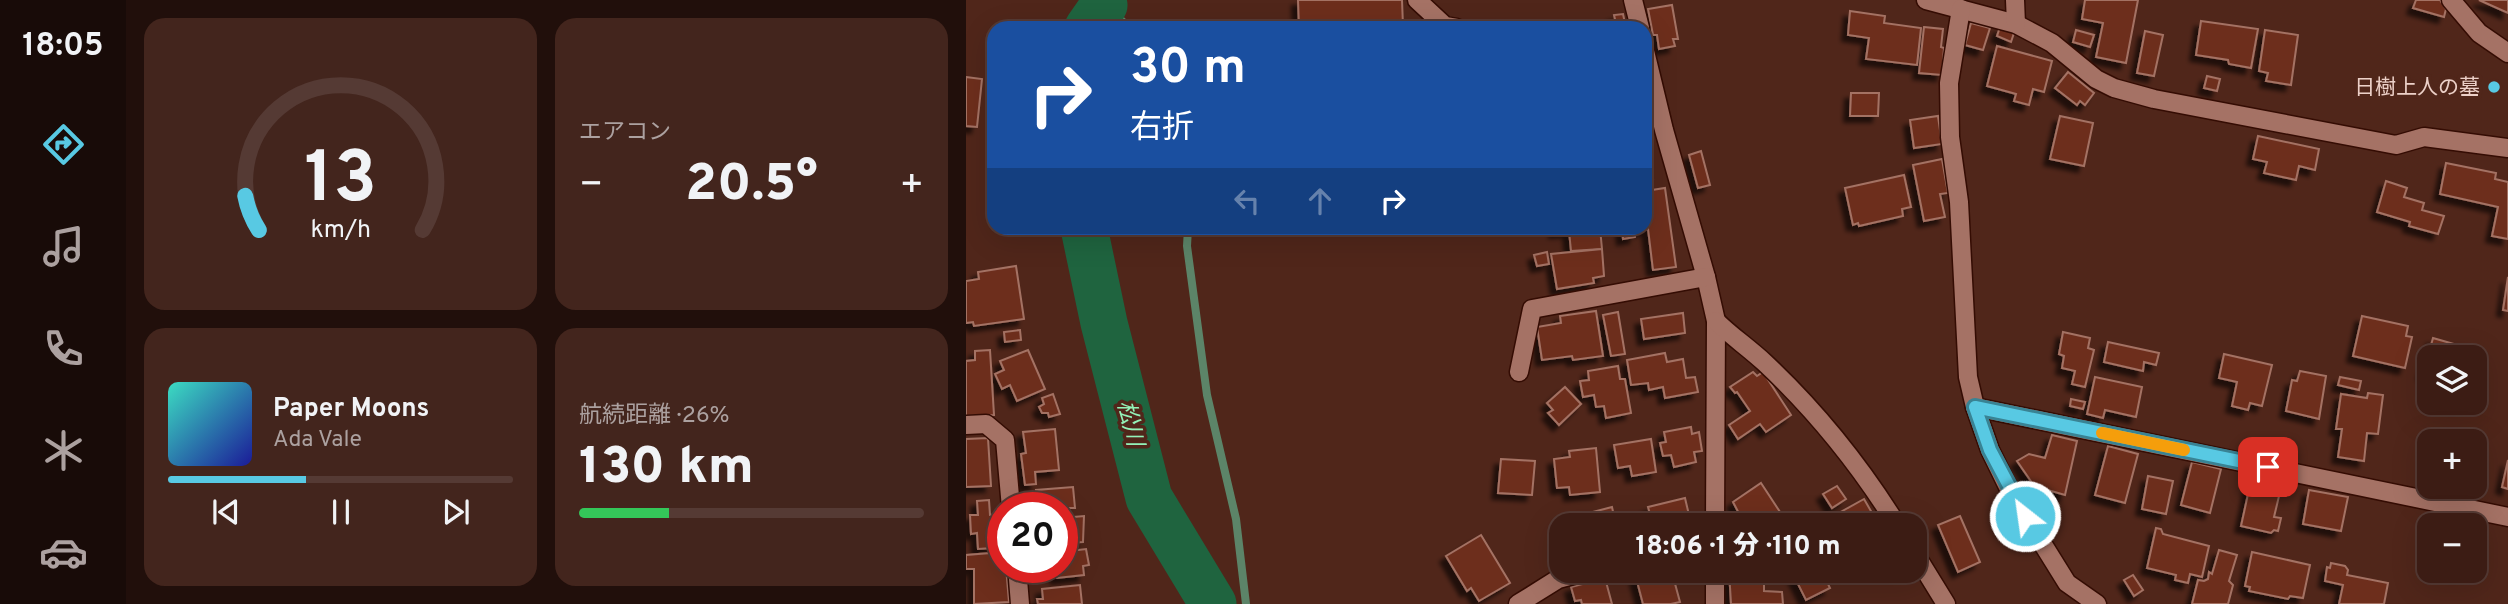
<!DOCTYPE html>
<html lang="ja">
<head>
<meta charset="utf-8">
<style>
	:root { --surface:#3c1c14; --page:#43251d; --text:#f1f3f6; --muted:#aca1a0; --line:#553a34; --accent:#58c9e3 }
	body { margin:0; font-family:Overpass,"Noto Sans JP",sans-serif; background:var(--page); color:var(--text); height:100vh; display:flex; flex-direction:column; font-size:26px; white-space:nowrap }
	* { box-sizing:border-box; margin:0 }
	p { font-size:23px; color:var(--muted) }
	.icon { flex:none; width:38px; height:38px; fill:none; stroke:currentColor; stroke-width:2; stroke-linecap:round; stroke-linejoin:round }
	.map { position:relative; flex:1; overflow:hidden }
	.side { display:flex; flex-direction:column; gap:18px; padding:18px; background:#210f0b; width:840px }
	.side>* { flex:none }
	.top-card { position:absolute; left:21px; top:21px; width:665px; height:214px; border-radius:21px; box-shadow:0 7px 28px #0002,0 0 0 2px var(--line); background:#1a4fa0; color:#fff; overflow:hidden }
	.controls { position:absolute; left:1451px; top:345px; display:grid; gap:14px }
	.controls a { display:grid; place-items:center; width:70px; height:70px; border-radius:14px; background:var(--surface); box-shadow:0 7px 28px #0002,0 0 0 2px var(--line); font-size:35px }
	.speed { position:absolute; left:21px; top:492px; display:flex; gap:14px; font-size:35px; font-weight:700; text-align:center }
	.speed>* { display:grid; place-content:center; width:91px; height:91px; border-radius:50%; background:var(--surface); box-shadow:0 7px 28px #0002,0 0 0 2px var(--line); line-height:1 }
	.speed .limit { border:10px solid #d22; background:#fff; color:#111 }
	.pin { position:absolute; display:grid; place-items:center; width:60px; height:60px; color:#fff; margin:-30px; border-radius:14px; box-shadow:0 4px 10px #0006 }
	.me { position:absolute; width:77px; margin:-38px; rotate:330deg; stroke-linejoin:round; filter:drop-shadow(0 0 5px #0008) }
	.turn { display:flex; align-items:center; gap:24px; height:147px; padding:0 28px; font-size:32px }
	.turn .icon { width:91px; height:91px; stroke-width:2.5 }
	.turn b { display:block; font-size:49px; line-height:60px }
	.lanes { display:flex; align-items:center; height:66px; padding:0 28px; background:#0003; justify-content:center; gap:35px; direction:ltr }
	.lanes .off { opacity:.35 }
	.big { font-size:52px; font-weight:800; line-height:1.1 }
	.side .card { flex:1; display:flex; flex-direction:column; justify-content:center; gap:10px; min-width:0; padding:0 24px; border-radius:21px; background:var(--page) }
	.side .dial { align-items:center; gap:0 }
	.dial svg { height:182px; overflow:visible; fill:none; stroke:var(--line); stroke-width:7; stroke-linecap:round; text-anchor:middle }
	.dial text { fill:var(--text); stroke:none }
	.song { display:flex; align-items:center; gap:21px }
	.cover { width:84px; height:84px; border-radius:10px; background:linear-gradient(135deg,hsl(170 70% 55%),hsl(240 70% 35%)) }
	.played { height:7px; border-radius:4px; background:linear-gradient(90deg,var(--accent) 40%,var(--line) 40%) }
	.keys { display:flex; justify-content:space-around; direction:ltr }
	.heat { display:flex; justify-content:space-between; align-items:center; font-size:38px; direction:ltr }
	.charge { height:10px; border-radius:5px; background:linear-gradient(90deg,#34c759 26%,var(--line) 0) }
	.side .tiles { flex:1; display:grid; gap:18px; grid-template-columns:repeat(2,1fr) }
	.trip { position:absolute; left:583px; top:513px; width:378px; height:70px; border-radius:21px; background:var(--surface); box-shadow:0 7px 28px #0002,0 0 0 2px var(--line); font-weight:800; line-height:70px; text-align:center }
	main { display:flex; flex:1; min-height:0 }
	.tab-bar { display:flex; flex-direction:column; width:126px; justify-content:space-around; align-items:center; background:#180b08; color:var(--muted) }
	.tab-bar .icon { width:49px; height:49px }
	.tab-bar .active { color:var(--accent) }
	.tab-bar b { font-size:32px; color:var(--text) }
	.map>svg:first-child { display:block }
</style>
</head>
<body>
<main>
<nav class="tab-bar">
<b>18:05</b>
<svg class="icon active" aria-label="directions" viewBox="0 0 24 24"><path d="M12 3l9 9-9 9-9-9zM9 14v-3h6M13 9l2 2-2 2"/></svg>
<svg class="icon" aria-label="music" viewBox="0 0 24 24"><path d="M9 18V5l10-2v13"/><circle cx="6" cy="18" r="3"/><circle cx="16" cy="16" r="3"/></svg>
<svg class="icon" aria-label="phone" viewBox="0 0 24 24"><path d="M5 4h4l2 5-3 2q2 4 5 5l2-3 5 2v4C11 20 4 13 5 4z"/></svg>
<svg class="icon" aria-label="climate" viewBox="0 0 24 24"><path d="M12 3v18M4 7l16 10M4 17L20 7"/></svg>
<svg class="icon" aria-label="car" viewBox="0 0 24 24"><path d="M5 17H2v-5l4-1 3-4h7l3 4 3 1v5h-3M9 17h6M6 11h13"/><circle cx="7" cy="17" r="2"/><circle cx="17" cy="17" r="2"/></svg>
</nav>
<section class="side">
<div class="tiles">
<div class="card dial"><svg viewBox="0 0 100 80">
<path d="M14 69A42 42 0 1 1 86 69"/>
<path d="M14 69A42 42 0 0 1 8 54" stroke="#58c9e3"/>
<text x="50" y="56" font-size="32" font-weight="700">13</text>
<text x="50" y="72" font-size="11">km/h</text>
</svg></div>
<div class="card"><p>エアコン</p>
<div class="heat"><a>−</a><b class="big">20.5°</b><a>+</a></div>
</div>
<div class="card">
<div class="song"><i class="cover"></i><div><b>Paper Moons</b><p>Ada Vale</p></div></div>
<div class="played"></div>
<div class="keys"><svg class="icon" aria-label="previous" viewBox="0 0 24 24"><path d="M18 5L8 12l10 7zM5 5v14"/></svg><svg class="icon" aria-label="pause" viewBox="0 0 24 24"><path d="M8 5v14M16 5v14"/></svg><svg class="icon" aria-label="next" viewBox="0 0 24 24"><path d="M6 5l10 7-10 7zM19 5v14"/></svg></div>
</div>
<div class="card"><p>航続距離 · 26%</p><b class="big">130 km</b><div class="charge"></div></div>
</div>
</section>
<div class="map">
<svg width="1542" height="604" viewBox="0 0 1542 604">
	<defs>
		<filter id="shadow"><feDropShadow dx="-6" dy="6" stdDeviation="2" flood-color="#0009"/></filter>
	</defs>
	<rect width="100%" height="100%" fill="#50261a"/>
	<g fill="none" stroke-linecap="round" stroke-linejoin="round">
		<g stroke="#5c8468" stroke-width="8">
			<path d="M138,5L164,28"/>
			<path d="M222,228L221,246L241,395L270,519L280,604"/>
		</g>
		<g stroke="#1f643f" stroke-width="47">
			<path d="M122,28L138,5L137,0"/>
			<path d="M118,228L138,323L183,498L247,604"/>
		</g>
	</g>
	<g fill="#6d2f1f" stroke="#a47264" stroke-width="2" filter="url(#shadow)">
		<path d="M332,0H436L437,26L333,28Z"/>
		<path d="M1119,0H1172L1160,63L1130,57L1137,23L1116,19Z"/>
		<path d="M1450,0H1474L1480,9L1478,17L1447,8Z"/>
		<path d="M1513,0H1542V13Z"/>
		<path d="M706,5L712,39H707L709,46L693,49L691,35H687L682,9Z"/>
		<path d="M884,11L919,16L918,23L955,28L951,65L900,59L903,38L882,35Z"/>
		<path d="M657,14L660,28H651L648,15Z"/>
		<path d="M1235,21L1292,29L1285,68L1263,64L1262,60L1230,55Z"/>
		<path d="M1005,23L1024,28L1017,50L999,45Z"/>
		<path d="M958,27L977,29L975,47L978,48L976,75L953,73Z"/>
		<path d="M1034,27L1048,33L1045,42L1031,36Z"/>
		<path d="M1110,30L1128,35L1124,47L1107,42Z"/>
		<path d="M1299,30L1332,35L1325,85L1300,81L1302,73L1293,71Z"/>
		<path d="M1179,31L1197,35L1188,76L1171,73Z"/>
		<path d="M1031,46L1086,61L1078,92L1067,89L1063,105L1048,101L1050,94L1021,86Z"/>
		<path d="M1102,72L1128,93L1119,105L1114,101L1111,105L1089,88Z"/>
		<path d="M1241,76L1254,79L1251,91L1238,88Z"/>
		<path d="M0,77L16,79L11,127L0,126Z"/>
		<path d="M885,93H913L912,116H884Z"/>
		<path d="M972,116L976,144L948,148L944,120Z"/>
		<path d="M1094,116L1127,123L1118,166L1084,159Z"/>
		<path d="M1292,136L1353,149L1349,170L1333,166L1330,180L1298,173L1301,162L1287,159Z"/>
		<path d="M679,150L682,162L685,161L687,179L679,181Z"/>
		<path d="M735,151L744,185L732,188L723,155Z"/>
		<path d="M976,159L982,193L974,194L979,217L958,221L947,165Z"/>
		<path d="M1480,163L1530,173L1529,179L1542,182V239L1526,236L1532,207L1474,194Z"/>
		<path d="M938,175L945,207L936,209L937,216L893,226L892,223L887,225L879,188Z"/>
		<path d="M1420,181L1441,188L1438,197L1458,203L1456,210L1478,216L1472,234L1443,226L1444,222L1411,212Z"/>
		<path d="M699,188L710,267L687,270L682,229L669,231V237L657,239L656,228H679V191Z"/>
		<path d="M589,228H634L636,249L605,251L603,231L589,232Z"/>
		<path d="M636,249L638,276L627,278L628,283L591,289L585,254Z"/>
		<path d="M581,252L583,264L571,266L568,255Z"/>
		<path d="M50,266L58,319L8,326L7,322L0,323V281L13,279L12,272Z"/>
		<path d="M1542,277V311L1537,310Z"/>
		<path d="M630,311L637,356L607,360L606,356L576,360L571,327L595,323L594,316Z"/>
		<path d="M652,312L659,354L645,356L637,315Z"/>
		<path d="M717,313L719,333L678,339L675,319Z"/>
		<path d="M1396,316L1442,326L1440,336L1446,337L1439,368L1387,356Z"/>
		<path d="M54,330L55,340L39,342L38,332Z"/>
		<path d="M1097,332L1124,338L1122,348L1128,350L1119,387L1106,384L1109,371L1096,368L1098,356L1093,354Z"/>
		<path d="M1467,338L1512,351L1508,364V357H1463V376L1457,374Z"/>
		<path d="M1142,342L1193,353L1190,365L1178,362L1177,371L1138,362Z"/>
		<path d="M24,350L28,415L0,416V361L9,360V351Z"/>
		<path d="M62,350L79,389L51,401L44,385L36,389L29,374L38,370L34,361Z"/>
		<path d="M699,353L701,362L717,359L720,378L729,377L732,392L699,398L697,387L683,390L682,383L665,385L661,360Z"/>
		<path d="M1258,354L1306,365L1296,406L1284,403L1282,410L1266,406L1271,382L1253,378Z"/>
		<path d="M652,366L654,379H659L665,413L640,418L638,406L630,407L628,395L617,397L614,381L623,380L622,371Z"/>
		<path d="M1334,371L1360,376L1353,419L1320,411L1326,380L1331,381Z"/>
		<path d="M787,372L791,376L797,372L825,415L800,432L794,424L772,439L763,425L784,411L771,392L769,393L764,387Z"/>
		<path d="M1129,377L1176,387L1170,417L1139,410L1137,418L1121,414Z"/>
		<path d="M1374,377L1395,381L1393,390L1372,385Z"/>
		<path d="M599,387L615,404L593,425L582,413L587,410L581,403Z"/>
		<path d="M1402,393L1417,395L1412,434L1401,433L1398,461L1372,457L1376,429H1370L1375,394L1401,398Z"/>
		<path d="M87,394L94,414L83,417L82,413H76L73,407L78,404L76,398Z"/>
		<path d="M1105,399L1119,402L1117,409L1104,406Z"/>
		<path d="M725,427L726,434L733,432L736,451L728,452L730,462L708,467L705,455L697,456L694,443L700,442L698,432Z"/>
		<path d="M89,429L93,470L69,472L70,484L59,485L55,454L60,453L57,432Z"/>
		<path d="M1086,435L1111,441L1099,495L1075,488L1071,490L1051,461L1063,454L1079,458Z"/>
		<path d="M22,438L25,486L0,487V439Z"/>
		<path d="M685,439L690,472L666,476L664,466L652,468L648,445Z"/>
		<path d="M1142,446L1172,454L1159,503L1129,495Z"/>
		<path d="M630,448L634,492L604,495L603,487L591,488L588,459L604,457L603,451Z"/>
		<path d="M535,459L569,461L566,495L532,493Z"/>
		<path d="M1542,460V489L1536,487Z"/>
		<path d="M1226,462L1255,469L1244,513L1215,505Z"/>
		<path d="M1182,476L1207,481L1200,514L1176,509Z"/>
		<path d="M795,483L816,515L802,525H779L767,502Z"/>
		<path d="M1284,485L1314,492L1308,517L1315,518L1312,531L1308,530L1305,533L1275,526Z"/>
		<path d="M871,486L880,499L866,508L857,494Z"/>
		<path d="M107,487L109,508H72L70,490Z"/>
		<path d="M1343,490L1382,497L1375,531L1337,524Z"/>
		<path d="M719,498L723,515L716,516L717,521L707,525H687L682,507Z"/>
		<path d="M898,499L913,525H856L855,523Z"/>
		<path d="M23,500L24,515L33,514L34,533L26,534L27,548L12,549L11,533L5,534L4,515H12L11,501Z"/>
		<path d="M646,507L650,525H621L619,514Z"/>
		<path d="M118,516L117,542L96,543V518Z"/>
		<path d="M994,516L1014,562L992,572L972,525Z"/>
		<path d="M1190,528L1195,529L1197,534L1243,546L1236,577L1224,574L1222,583L1209,580L1210,575L1181,568Z"/>
		<path d="M515,535L544,583L513,601L505,588L501,591L480,556Z"/>
		<path d="M120,549L123,565L117,566L118,575L91,578L90,573L80,574V567H96V552Z"/>
		<path d="M1253,550L1271,555L1263,581L1267,585L1262,604H1226L1232,580L1238,581L1242,579L1243,572L1246,574Z"/>
		<path d="M37,552V567H40L43,602L8,604V569H0V555Z"/>
		<path d="M1286,552L1344,565L1337,598L1324,596L1322,599L1283,591L1284,587L1279,586Z"/>
		<path d="M1365,563L1379,566L1382,570L1381,575L1422,583L1418,604H1373L1377,585L1359,581L1361,567L1364,568Z"/>
		<path d="M668,570H701L704,581L708,580L714,602L705,604H677Z"/>
		<path d="M763,570H798V591L816,592L817,604H765Z"/>
		<path d="M825,570H855L864,588L840,600Z"/>
		<path d="M1167,575L1177,590L1168,596L1158,580Z"/>
		<path d="M639,578L646,604H616L615,600L609,601L605,587Z"/>
		<path d="M114,585L116,604H72L71,599H77L76,589Z"/>
	</g>
	<g fill="none" stroke-linecap="round" stroke-linejoin="round">
		<g stroke="#340c03" stroke-width="21">
			<g id="minor">
				<path d="M451,0L479,26L491,28"/>
				<path d="M667,0L674,28"/>
				<path d="M960,0L1050,24L1086,43L1130,79L1148,88L1188,99L1430,145L1458,137L1542,148"/>
				<path d="M1049,0L1050,24"/>
				<path d="M1485,0L1513,33L1542,53"/>
				<path d="M995,9L983,83L984,137L993,202L1002,377L1009,407L1024,450L1045,493L1101,583L1131,604"/>
				<path d="M679,51L698,130L740,277L750,321L749,525"/>
				<path d="M750,321C765,336 783,348 799,363C849,410 895,467 931,525"/>
				<path d="M553,372L566,309L740,277"/>
				<path d="M1009,407L1542,517"/>
				<path d="M0,425L20,424L39,440L45,508"/>
				<path d="M948,552L980,604"/>
				<path d="M51,567L54,604"/>
				<path d="M749,570V604"/>
				<path d="M552,604L592,579L626,570"/>
			</g>
		</g>
		<use href="#minor" stroke="#a57265" stroke-width="18"/>
	</g>
	<g fill="none" stroke-linecap="round" stroke-linejoin="round">
		<g stroke="#398394" stroke-width="18">
			<path id="route" d="M1059,516L1024,450L1009,407L1302,467"/>
		</g>
		<use href="#route" stroke="#58c9e3" stroke-width="12"/>
		<path stroke="#f59e0b" stroke-width="12" d="M1136,433L1218,450"/>
	</g>
	<circle fill="#58c9e3" stroke="#50261a" stroke-width="2.5" cx="1528" cy="87" r="7"/>
	<g text-anchor="middle" stroke-width="7" stroke-linejoin="round" paint-order="stroke">
		<g font-size="21" fill="#ecd0c8" stroke="#50261a" text-anchor="end">
			<text x="1514" y="94">日樹上人の墓</text>
		</g>
		<g font-size="23" font-style="italic" fill="#93f2b8" stroke="#50261a">
			<text transform="translate(165 423) rotate(76)" y="8">松川</text>
		</g>
	</g>
</svg>
<div class="controls">
<a><svg class="icon" aria-label="layers" viewBox="0 0 24 24"><path d="M12 4l9 5-9 5-9-5zM3 14l9 5 9-5"/></svg></a>
<a>+</a>
<a>−</a>
</div>
<div class="speed"><div class="limit">20</div></div>
<div class="pin" style="left:1302px;top:467px;background:#d93025"><svg class="icon" aria-label="arrive" viewBox="0 0 24 24"><path d="M6 21V4h12l-3 4 3 4H6"/></svg></div>
<svg class="me" style="left:1059px;top:516px" viewBox="-20 -20 40 40"><circle r="17" fill="#58c9e3" stroke="#fff" stroke-width="3"/><path d="M0-11L8 9 0 5-8 9z" fill="#fff"/></svg>
<div class="trip">18:06 · 1 分 · 110 m</div>
<div class="top-card">
<div class="turn"><svg class="icon" aria-label="right" viewBox="0 0 24 24"><path d="M7 20v-9h11M14 6l5 5-5 5"/></svg><div><b>30 m</b>右折</div></div>
<div class="lanes"><svg class="icon off" aria-label="left" viewBox="0 0 24 24"><path d="M17 20v-9H6M10 6l-5 5 5 5"/></svg><svg class="icon off" aria-label="ahead" viewBox="0 0 24 24"><path d="M12 20V5M6 11l6-6 6 6"/></svg><svg class="icon" aria-label="right" viewBox="0 0 24 24"><path d="M7 20v-9h11M14 6l5 5-5 5"/></svg></div>
</div>
</div>
</main>
</body>
</html>
